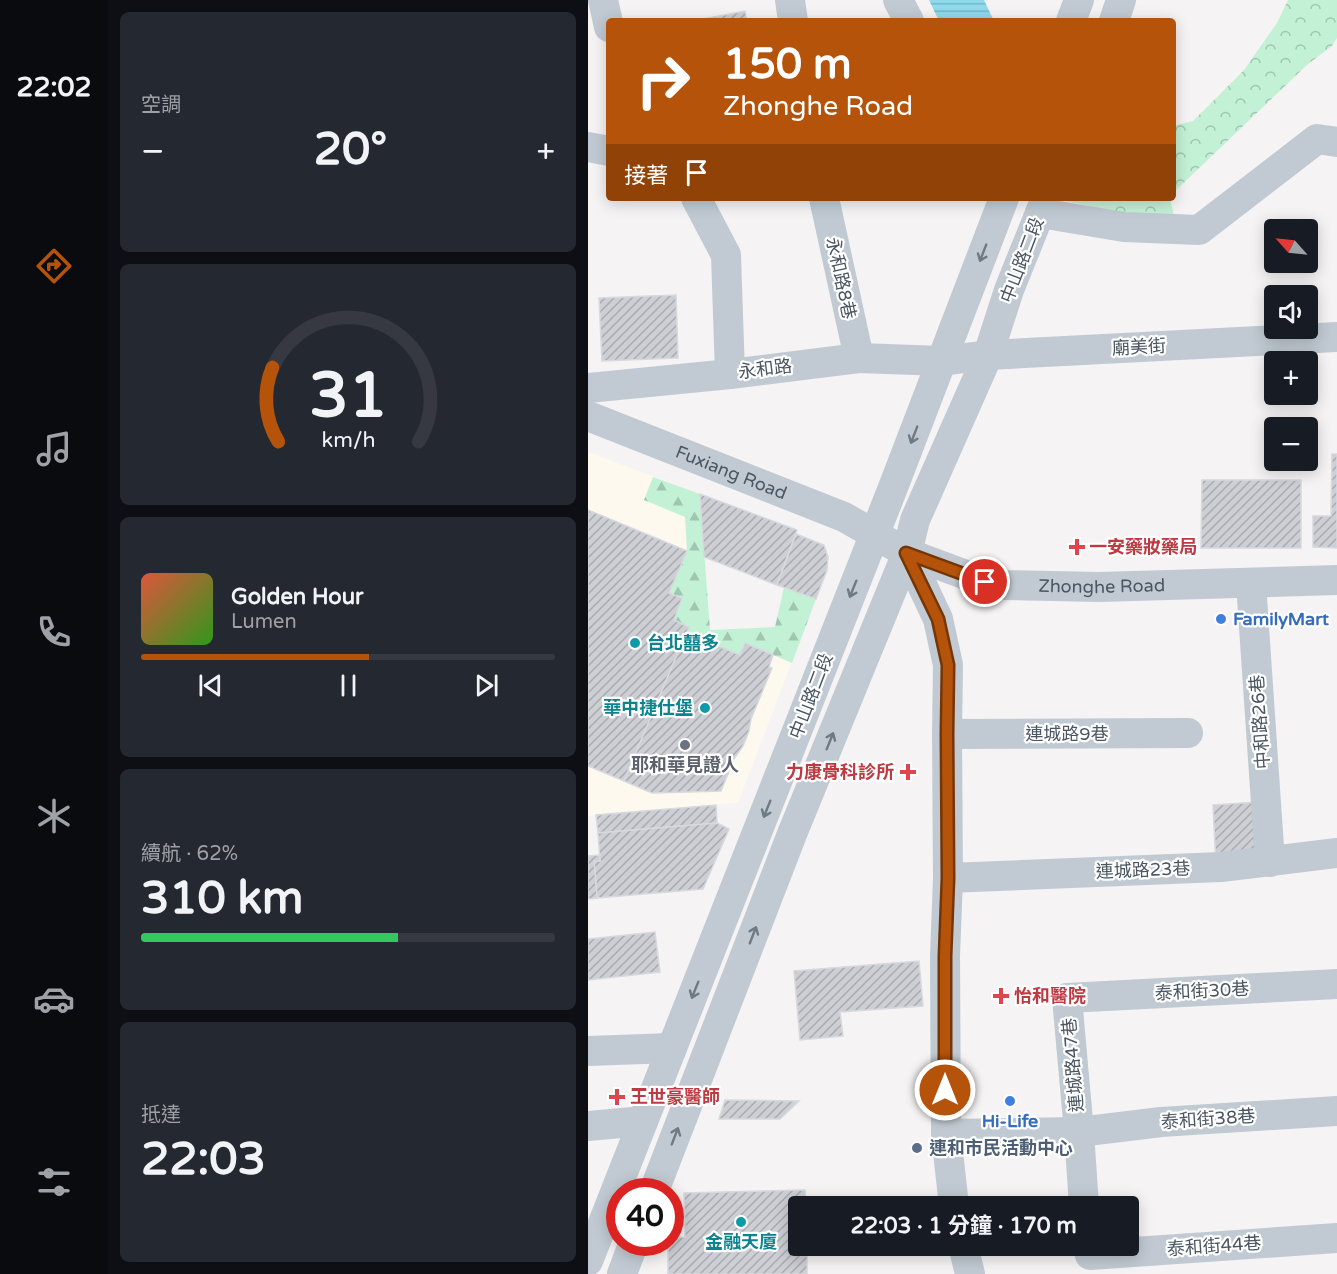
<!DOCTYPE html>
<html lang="zh-TW">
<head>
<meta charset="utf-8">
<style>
	:root { --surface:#171b24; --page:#242831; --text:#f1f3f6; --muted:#9ea1a6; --line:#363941; --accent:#b45309 }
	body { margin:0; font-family:"Varela Round","Noto Sans TC",sans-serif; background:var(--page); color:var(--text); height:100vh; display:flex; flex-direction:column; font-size:22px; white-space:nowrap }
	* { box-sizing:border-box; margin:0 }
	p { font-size:20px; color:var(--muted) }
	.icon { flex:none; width:33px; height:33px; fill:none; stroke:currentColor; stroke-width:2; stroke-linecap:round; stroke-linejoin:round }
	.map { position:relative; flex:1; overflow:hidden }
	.details { display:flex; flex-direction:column; gap:12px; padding:12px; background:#0d0f14; width:480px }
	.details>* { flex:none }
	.guide { position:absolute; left:18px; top:18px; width:570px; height:183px; border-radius:6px; box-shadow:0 3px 15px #0003; background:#b45309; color:#fff; overflow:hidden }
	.needle { width:39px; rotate:297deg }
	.buttons { position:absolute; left:676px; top:219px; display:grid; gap:12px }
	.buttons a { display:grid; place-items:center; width:54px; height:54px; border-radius:6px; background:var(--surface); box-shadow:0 3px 15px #0003; font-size:30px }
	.speed { position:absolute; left:18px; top:1178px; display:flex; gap:12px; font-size:30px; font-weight:700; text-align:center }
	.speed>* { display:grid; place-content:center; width:78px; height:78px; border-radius:50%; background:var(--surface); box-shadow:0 3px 15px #0003; line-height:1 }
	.speed .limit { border:9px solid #d22; background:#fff; color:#111 }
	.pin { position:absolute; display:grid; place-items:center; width:51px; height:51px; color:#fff; margin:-26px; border:3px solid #fff; border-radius:50%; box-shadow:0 2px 6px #0007 }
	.me { position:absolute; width:66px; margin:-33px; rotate:0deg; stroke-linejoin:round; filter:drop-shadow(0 0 4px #0008) }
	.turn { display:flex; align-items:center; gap:21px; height:126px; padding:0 18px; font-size:27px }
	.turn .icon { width:78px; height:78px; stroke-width:2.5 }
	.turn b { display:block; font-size:42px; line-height:51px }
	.then { display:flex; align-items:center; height:57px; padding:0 18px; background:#0003; gap:12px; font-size:22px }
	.big { font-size:45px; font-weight:700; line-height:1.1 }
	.details .card { flex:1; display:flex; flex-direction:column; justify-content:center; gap:9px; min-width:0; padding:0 21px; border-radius:9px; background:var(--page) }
	.details .dial { align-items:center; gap:0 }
	.dial svg { height:156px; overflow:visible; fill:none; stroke:var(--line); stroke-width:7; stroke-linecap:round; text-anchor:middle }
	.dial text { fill:var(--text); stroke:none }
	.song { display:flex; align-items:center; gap:18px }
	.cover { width:72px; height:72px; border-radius:9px; background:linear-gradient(135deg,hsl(10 70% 55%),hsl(110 70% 35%)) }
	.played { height:6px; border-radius:3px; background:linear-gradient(90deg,var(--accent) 55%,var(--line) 55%) }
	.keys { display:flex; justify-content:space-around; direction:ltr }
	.heat { display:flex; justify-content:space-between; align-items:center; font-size:33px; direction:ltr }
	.charge { height:9px; border-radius:4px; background:linear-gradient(90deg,#34c759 62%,var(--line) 0) }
	.trip { position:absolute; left:200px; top:1196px; width:351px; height:60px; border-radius:6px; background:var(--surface); box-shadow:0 3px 15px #0003; font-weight:700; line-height:60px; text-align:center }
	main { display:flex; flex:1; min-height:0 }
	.tab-bar { display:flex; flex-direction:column; width:108px; justify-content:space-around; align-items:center; background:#090b0e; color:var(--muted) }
	.tab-bar .icon { width:42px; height:42px }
	.tab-bar .selected { color:var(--accent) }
	.tab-bar b { font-size:27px; color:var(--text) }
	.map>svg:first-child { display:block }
</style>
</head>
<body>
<main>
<nav class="tab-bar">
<b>22:02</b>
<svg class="icon selected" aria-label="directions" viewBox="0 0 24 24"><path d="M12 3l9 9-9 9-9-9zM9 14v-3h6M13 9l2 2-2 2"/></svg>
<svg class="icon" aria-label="music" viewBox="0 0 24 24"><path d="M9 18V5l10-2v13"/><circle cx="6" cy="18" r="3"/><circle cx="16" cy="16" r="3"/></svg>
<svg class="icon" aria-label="phone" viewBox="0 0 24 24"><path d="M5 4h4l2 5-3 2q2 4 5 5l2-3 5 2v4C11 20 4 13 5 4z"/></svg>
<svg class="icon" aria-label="climate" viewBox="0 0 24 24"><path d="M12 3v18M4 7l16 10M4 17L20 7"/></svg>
<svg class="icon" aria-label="car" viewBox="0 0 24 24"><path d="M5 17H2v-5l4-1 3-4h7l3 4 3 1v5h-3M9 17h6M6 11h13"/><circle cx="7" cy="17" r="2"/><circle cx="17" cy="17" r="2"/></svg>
<svg class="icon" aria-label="filters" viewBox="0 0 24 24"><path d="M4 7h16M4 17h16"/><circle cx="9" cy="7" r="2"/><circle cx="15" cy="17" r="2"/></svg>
</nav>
<section class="details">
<div class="card"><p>空調</p>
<div class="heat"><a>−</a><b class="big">20°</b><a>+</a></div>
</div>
<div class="card dial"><svg viewBox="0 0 100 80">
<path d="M14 69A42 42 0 1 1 86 69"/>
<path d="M14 69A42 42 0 0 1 11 31" stroke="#b45309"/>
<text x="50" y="56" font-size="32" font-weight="700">31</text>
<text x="50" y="72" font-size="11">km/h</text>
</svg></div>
<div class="card">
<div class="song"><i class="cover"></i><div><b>Golden Hour</b><p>Lumen</p></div></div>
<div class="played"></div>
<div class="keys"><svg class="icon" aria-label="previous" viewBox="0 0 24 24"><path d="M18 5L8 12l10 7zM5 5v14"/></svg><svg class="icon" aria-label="pause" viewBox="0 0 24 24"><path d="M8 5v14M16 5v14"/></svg><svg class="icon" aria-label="next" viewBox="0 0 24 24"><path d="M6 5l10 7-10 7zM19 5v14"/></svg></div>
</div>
<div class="card"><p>續航 · 62%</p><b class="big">310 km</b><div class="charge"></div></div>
<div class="card"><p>抵達</p><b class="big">22:03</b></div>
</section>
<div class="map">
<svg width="749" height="1274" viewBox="0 0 749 1274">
	<defs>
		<pattern id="forest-firs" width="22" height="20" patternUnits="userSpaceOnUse" patternTransform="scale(1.5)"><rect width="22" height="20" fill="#c3f1d5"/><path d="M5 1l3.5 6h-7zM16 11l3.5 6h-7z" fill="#a0c6b0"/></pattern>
		<pattern id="park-crowns" width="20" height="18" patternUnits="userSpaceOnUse" patternTransform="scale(1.5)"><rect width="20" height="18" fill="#c3f1d5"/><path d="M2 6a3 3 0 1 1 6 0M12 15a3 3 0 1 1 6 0" fill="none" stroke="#a0c6b0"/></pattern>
		<pattern id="water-rules" width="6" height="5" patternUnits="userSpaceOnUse" patternTransform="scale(1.5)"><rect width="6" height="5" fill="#90daee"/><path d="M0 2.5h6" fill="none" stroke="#78b4c4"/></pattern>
		<pattern id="building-hatch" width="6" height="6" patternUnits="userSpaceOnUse" patternTransform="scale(1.5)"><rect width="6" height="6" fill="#cdcfd5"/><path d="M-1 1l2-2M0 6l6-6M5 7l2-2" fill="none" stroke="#a8abb0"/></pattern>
	</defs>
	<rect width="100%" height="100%" fill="#f5f3f3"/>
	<path fill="#fdf9ef" d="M0,452L112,494L122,630L187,627L196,587L228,599L150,803L0,816Z"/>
	<path fill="url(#forest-firs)" d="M65,477L112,494L122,630L187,627L196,587L228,599L204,663L157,643L152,655L98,633L100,626L86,620L94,599L81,593L99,551L97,517L56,500Z"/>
	<g fill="url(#park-crowns)">
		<path d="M700,0H749V38L744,46L720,64L585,193V126L605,121L656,70L689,23Z"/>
		<path d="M479,198H582L586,216L556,218L478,201Z"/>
	</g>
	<path fill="url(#water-rules)" d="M341,0H396L406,21H351Z"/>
	<g fill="url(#building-hatch)" stroke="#d7d9de" stroke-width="1.5">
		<path d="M157,11L159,21H104Z"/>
		<path d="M88,295L90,358L14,361L11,298Z"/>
		<path d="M744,454H749V548L725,547V516H743Z"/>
		<path d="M614,480H713V548H613Z"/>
		<path d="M112,494L209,530L189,585L116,557Z"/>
		<path d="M0,510L99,551L81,593L94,598L86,620L101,627L36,781L0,766Z"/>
		<path d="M208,534L236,545L240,557L239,570L228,599L189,585Z"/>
		<path d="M98,633L152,655L157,643L185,655L181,667L184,668L163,719L161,731L155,746L146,759L133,791L64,793L36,781Z"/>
		<path d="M671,802L669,855L628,865L625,805Z"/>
		<path d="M128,805L129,823L10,833L8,815Z"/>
		<path d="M129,823L141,829L115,889L9,898L6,861H12L10,833Z"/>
		<path d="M12,855V861H6L9,898L0,899V856Z"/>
		<path d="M67,932L72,972L0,980V939Z"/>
		<path d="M331,961L335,1006L252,1012L255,1036L212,1040L206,971Z"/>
		<path d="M137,1100L211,1101L192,1119H131Z"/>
		<path d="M217,1190L218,1206H210V1245H219V1274H80V1242H82V1238L97,1237L96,1193Z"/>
	</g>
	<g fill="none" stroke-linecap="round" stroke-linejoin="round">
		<g stroke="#c1cad2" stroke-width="30">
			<path d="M15,0L21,27"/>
			<path d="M202,0L205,21"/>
			<path d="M310,0L321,21"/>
			<path d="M483,21L491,0"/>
			<path d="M526,21L533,0"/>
			<path d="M0,147L21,151"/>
			<path d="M108,198L138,255L142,374"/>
			<path d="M236,198L271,358"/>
			<path d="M452,213L536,227L611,230L729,139L749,142"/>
			<path d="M0,388L142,374L271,358L354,361L400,355L749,337"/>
			<path id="s1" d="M0,416L256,517L319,553L397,582L412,585L511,587L749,580"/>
			<path d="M319,553L350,619L360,665L359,734L360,878L357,956L358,1134L366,1206"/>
			<path d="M663,583L682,862"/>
			<path d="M359,734L600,733"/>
			<path d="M360,878L633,867L749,853"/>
			<path d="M0,1051L84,1048"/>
			<path d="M0,1126L55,1121"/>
			<path d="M358,1134L491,1132L573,1122L749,1111"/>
			<path d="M66,1191L204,834L319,553L327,520L400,355L421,290L458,198"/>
			<path d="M496,1206L491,1132L479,998L749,984"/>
			<path d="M375,1245L382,1274"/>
			<path d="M499,1245L502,1255L749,1238"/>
			<path d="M0,1261L306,485L416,198"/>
			<path d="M34,1274L46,1242"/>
		</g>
	</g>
	<defs><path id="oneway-shaft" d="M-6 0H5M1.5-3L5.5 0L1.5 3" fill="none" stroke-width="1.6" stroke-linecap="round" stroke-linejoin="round" transform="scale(1.5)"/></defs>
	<g stroke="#6e7983">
		<use href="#oneway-shaft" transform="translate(395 253) rotate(111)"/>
		<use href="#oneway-shaft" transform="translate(326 435) rotate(111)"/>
		<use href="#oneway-shaft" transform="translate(265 589) rotate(112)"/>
		<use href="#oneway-shaft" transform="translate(242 741) rotate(-68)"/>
		<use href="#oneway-shaft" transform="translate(179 809) rotate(112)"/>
		<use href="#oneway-shaft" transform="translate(165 935) rotate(-69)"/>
		<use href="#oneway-shaft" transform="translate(107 990) rotate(112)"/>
		<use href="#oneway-shaft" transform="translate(87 1136) rotate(-69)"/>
	</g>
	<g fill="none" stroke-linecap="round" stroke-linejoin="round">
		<g stroke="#753606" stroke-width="15">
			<path id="route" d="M357,1090V956L360,878L359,734L360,665L350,619L318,553L397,582"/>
		</g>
		<use href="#route" stroke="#b45309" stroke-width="10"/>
	</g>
	<g fill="#e0444e" stroke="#fff" stroke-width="2">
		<path d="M486 538h6v6h6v6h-6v6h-6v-6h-6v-6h6z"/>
		<path d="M317 763h6v6h6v6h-6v6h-6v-6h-6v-6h6z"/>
		<path d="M410 987h6v6h6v6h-6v6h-6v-6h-6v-6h6z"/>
		<path d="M26 1088h6v6h6v6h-6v6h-6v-6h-6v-6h6z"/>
	</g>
	<g fill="#3f7fe0" stroke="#fff" stroke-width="2">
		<circle cx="633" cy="619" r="6"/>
		<circle cx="422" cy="1101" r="6"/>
	</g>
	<g fill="#0f9aa8" stroke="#fff" stroke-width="2">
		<circle cx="47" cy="643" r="6"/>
		<circle cx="117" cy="708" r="6"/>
		<circle cx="153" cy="1222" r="6"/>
	</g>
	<circle fill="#6b7280" stroke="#fff" stroke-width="2" cx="97" cy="745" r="6"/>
	<circle fill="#5c6f8a" stroke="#fff" stroke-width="2" cx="329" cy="1148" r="6"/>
	<g text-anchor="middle" stroke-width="4.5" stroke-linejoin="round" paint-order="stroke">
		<g font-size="18" fill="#4a5661" stroke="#fff">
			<text transform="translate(434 260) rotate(-69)" y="6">中山路二段</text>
			<text transform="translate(253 278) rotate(78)" y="6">永和路8巷</text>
			<text transform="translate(551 347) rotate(-3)" y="6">廟美街</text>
			<text transform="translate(177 369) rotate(-7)" y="6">永和路</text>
			<text dy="6" stroke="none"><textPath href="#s1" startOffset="154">Fuxiang Road</textPath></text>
			<text dy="6" stroke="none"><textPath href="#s1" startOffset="548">Zhonghe Road</textPath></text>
			<text transform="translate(223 696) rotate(-69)" y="6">中山路二段</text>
			<text transform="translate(672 722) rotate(-94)" y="6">中和路26巷</text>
			<text x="479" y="740">連城路9巷</text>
			<text transform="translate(555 870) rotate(-2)" y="6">連城路23巷</text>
			<text transform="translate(614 991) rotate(-3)" y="6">泰和街30巷</text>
			<text transform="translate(485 1065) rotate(-95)" y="6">連城路47巷</text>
			<text transform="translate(620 1119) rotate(-4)" y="6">泰和街38巷</text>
			<text transform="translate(626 1246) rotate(-4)" y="6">泰和街44巷</text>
		</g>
		<g font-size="18" font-weight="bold" fill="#be3a42" stroke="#fff" text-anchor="start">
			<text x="501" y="553">一安藥妝藥局</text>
			<text x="306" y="778" text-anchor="end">力康骨科診所</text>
			<text x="426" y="1002">怡和醫院</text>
			<text x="42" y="1103">王世豪醫師</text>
		</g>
		<g font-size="18" font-weight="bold" fill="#366cbe" stroke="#fff" text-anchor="start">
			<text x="645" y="625">FamilyMart</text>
			<text x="422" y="1127" text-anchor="middle">Hi-Life</text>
		</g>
		<g font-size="18" font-weight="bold" fill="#0d838f" stroke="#fff" text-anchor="start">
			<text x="59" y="649">台北囍多</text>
			<text x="105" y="714" text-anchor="end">華中捷仕堡</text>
			<text x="153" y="1248" text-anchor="middle">金融天廈</text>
		</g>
		<g font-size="18" font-weight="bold" fill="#5b616d" stroke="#fff">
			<text x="97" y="771">耶和華見證人</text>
		</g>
		<g font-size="18" font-weight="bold" fill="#4e5e75" stroke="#fff" text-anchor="start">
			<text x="341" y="1154">連和市民活動中心</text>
		</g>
	</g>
</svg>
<div class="buttons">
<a><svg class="needle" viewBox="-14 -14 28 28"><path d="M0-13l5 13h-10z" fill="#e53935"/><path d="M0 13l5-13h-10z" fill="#9ea1a6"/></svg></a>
<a><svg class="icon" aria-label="sound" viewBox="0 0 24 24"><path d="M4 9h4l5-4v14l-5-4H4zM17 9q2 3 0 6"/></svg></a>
<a>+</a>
<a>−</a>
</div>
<div class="speed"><div class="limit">40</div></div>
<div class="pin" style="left:397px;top:582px;background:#d93025"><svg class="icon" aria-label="arrive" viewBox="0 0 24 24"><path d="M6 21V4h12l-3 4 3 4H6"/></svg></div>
<svg class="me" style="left:357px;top:1090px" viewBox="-20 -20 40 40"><circle r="17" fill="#b45309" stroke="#fff" stroke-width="3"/><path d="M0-11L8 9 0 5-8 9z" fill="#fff"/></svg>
<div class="trip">22:03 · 1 分鐘 · 170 m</div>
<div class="guide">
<div class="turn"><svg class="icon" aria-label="right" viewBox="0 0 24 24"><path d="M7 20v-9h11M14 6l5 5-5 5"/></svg><div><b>150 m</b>Zhonghe Road</div></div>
<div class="then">接著<svg class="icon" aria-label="arrive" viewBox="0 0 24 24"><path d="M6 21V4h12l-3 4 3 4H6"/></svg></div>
</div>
</div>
</main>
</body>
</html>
